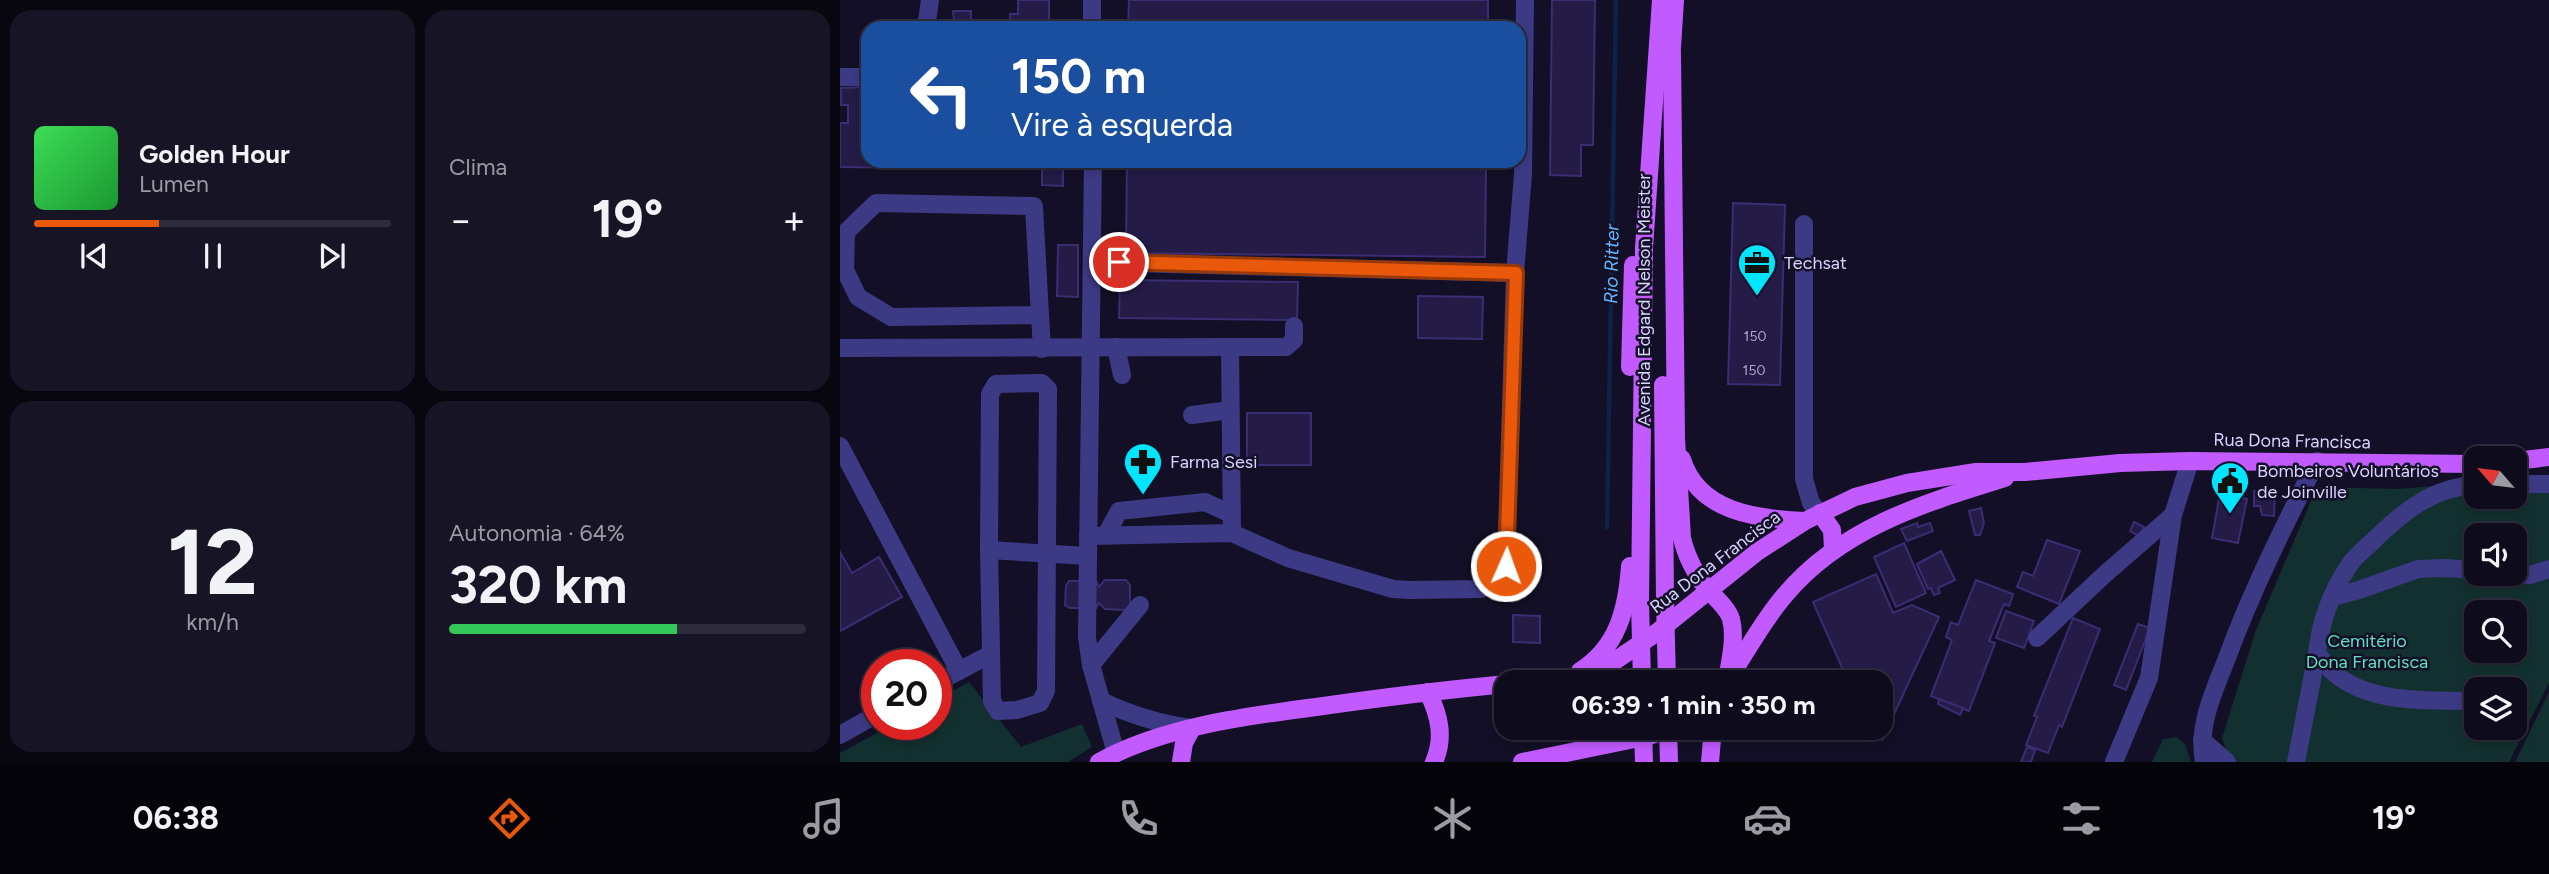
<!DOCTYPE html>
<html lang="pt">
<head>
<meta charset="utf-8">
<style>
	:root { --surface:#0e0b1c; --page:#171425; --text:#f1f3f6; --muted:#9b9ba3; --line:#2e2b3b; --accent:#ea580c }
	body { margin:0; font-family:Figtree,sans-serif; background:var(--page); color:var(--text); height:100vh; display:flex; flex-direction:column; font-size:26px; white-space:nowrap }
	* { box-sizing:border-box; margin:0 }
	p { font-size:23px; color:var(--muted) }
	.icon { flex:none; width:38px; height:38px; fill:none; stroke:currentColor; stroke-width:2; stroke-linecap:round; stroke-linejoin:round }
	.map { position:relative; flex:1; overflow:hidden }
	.sheet { display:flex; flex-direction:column; gap:10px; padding:10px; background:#08060f; width:840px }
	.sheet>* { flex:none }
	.guide { position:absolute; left:21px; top:21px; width:665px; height:147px; border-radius:21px; box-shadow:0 4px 10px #0003,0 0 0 2px var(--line); background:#1a4fa0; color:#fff; overflow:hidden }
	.needle { width:46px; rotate:298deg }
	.buttons { position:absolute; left:1624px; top:446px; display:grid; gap:14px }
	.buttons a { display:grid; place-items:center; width:63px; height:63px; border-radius:14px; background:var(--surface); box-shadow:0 4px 10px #0003,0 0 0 2px var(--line); font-size:35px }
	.speed { position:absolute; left:21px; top:649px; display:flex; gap:14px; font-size:35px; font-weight:700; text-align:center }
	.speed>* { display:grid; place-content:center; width:91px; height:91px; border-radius:50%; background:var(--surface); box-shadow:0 4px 10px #0003,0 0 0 2px var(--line); line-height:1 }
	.speed .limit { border:10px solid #d22; background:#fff; color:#111 }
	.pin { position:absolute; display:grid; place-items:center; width:60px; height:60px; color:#fff; margin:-30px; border:4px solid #fff; border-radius:50%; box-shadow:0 2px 7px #0007 }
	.me { position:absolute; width:77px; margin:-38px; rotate:2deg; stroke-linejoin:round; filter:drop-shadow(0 0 5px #0008) }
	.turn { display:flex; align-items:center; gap:24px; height:147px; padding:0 35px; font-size:32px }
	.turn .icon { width:91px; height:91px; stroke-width:2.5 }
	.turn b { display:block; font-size:49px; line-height:60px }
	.big { font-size:52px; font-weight:700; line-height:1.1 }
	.sheet .card { flex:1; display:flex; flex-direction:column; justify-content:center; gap:10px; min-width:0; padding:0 24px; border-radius:21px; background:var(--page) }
	.sheet .dial { align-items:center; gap:0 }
	.dial b { font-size:91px; line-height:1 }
	.song { display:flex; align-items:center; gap:21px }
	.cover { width:84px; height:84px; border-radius:10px; background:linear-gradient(135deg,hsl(130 70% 55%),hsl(130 70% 35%)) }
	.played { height:7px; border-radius:4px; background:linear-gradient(90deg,var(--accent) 35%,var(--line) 35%) }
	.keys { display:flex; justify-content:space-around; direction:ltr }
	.heat { display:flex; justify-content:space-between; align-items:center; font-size:38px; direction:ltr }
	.charge { height:10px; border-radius:5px; background:linear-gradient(90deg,#34c759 64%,var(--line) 0) }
	.sheet .tiles { flex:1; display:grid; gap:10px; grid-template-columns:repeat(2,1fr) }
	.trip { position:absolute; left:654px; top:670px; width:399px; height:70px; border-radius:21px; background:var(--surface); box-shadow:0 4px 10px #0003,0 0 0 2px var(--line); font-weight:700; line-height:70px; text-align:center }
	.tabs { display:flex; height:112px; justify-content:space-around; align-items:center; background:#06040b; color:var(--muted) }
	.tabs .icon { width:49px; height:49px }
	.tabs .selected { color:var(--accent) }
	.tabs b { font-size:32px; color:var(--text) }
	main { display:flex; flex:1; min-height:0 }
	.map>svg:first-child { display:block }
</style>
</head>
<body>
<main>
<section class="sheet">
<div class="tiles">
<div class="card">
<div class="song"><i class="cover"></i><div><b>Golden Hour</b><p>Lumen</p></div></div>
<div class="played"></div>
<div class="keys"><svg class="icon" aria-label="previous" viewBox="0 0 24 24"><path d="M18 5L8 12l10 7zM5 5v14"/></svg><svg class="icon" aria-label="pause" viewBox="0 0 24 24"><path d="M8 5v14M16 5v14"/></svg><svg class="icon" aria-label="next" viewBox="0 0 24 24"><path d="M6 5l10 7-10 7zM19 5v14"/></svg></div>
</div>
<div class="card"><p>Clima</p>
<div class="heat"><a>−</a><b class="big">19°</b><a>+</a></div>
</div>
<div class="card dial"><b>12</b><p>km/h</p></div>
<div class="card"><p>Autonomia · 64%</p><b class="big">320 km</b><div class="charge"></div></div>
</div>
</section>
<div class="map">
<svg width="1709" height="762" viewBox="0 0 1709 762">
	<rect width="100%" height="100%" fill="#130f26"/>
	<g fill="#12302f" fill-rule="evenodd">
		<path d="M1709,476V683L1669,762H1395L1388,756L1382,738L1416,630L1477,487L1559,489L1636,482V497H1675V479ZM1636,536H1675V574H1636ZM1636,612H1675V651H1636ZM1636,690H1675V728H1636Z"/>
		<path d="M129,682L181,747L242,724L252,747L228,762H0V753L52,725L96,724V700Z"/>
		<path d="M1709,692V762H1675Z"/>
		<path d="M1336,737L1345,744L1351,762H1312L1323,739Z"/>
	</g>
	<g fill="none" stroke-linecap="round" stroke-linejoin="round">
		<path stroke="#0c2248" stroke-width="4.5" d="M767,528L776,0"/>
	</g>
	<g fill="#241b47" stroke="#3b2d73" stroke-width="2">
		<path d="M178,0H209V28H92V22L114,23L113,11H131V22H170V14H178Z"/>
		<path d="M289,0H648V28H288Z"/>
		<path d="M712,0H755L753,145H741V176L710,175Z"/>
		<path d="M28,87V161H88V168L0,167V123H8V105H1V88Z"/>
		<path d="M202,161H223V186L202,185Z"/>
		<path d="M287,161H646L645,257L286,253Z"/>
		<path d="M893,203L945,205L940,385L888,384Z"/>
		<path d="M218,245H238V297L217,296Z"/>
		<path d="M280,280L458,282L457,320L279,318Z"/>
		<path d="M578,296L643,297L642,339L578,338Z"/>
		<rect x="407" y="413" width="64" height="52"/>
		<path d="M1435,489L1434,516L1422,515L1420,506H1414V491Z"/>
		<path d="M1380,493L1407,499L1398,543L1372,538Z"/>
		<path d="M1141,508L1144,523L1140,535H1135L1129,511Z"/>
		<path d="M1294,522L1304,527L1299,536L1290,531Z"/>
		<path d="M1077,523L1078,527L1090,523L1093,531L1067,541L1061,529Z"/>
		<path d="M1207,540L1240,551L1219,604L1177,587L1183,572L1193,576Z"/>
		<path d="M1064,543L1086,593L1056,607L1034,557Z"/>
		<path d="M1101,551L1115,580L1098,588L1100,593L1094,595L1091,588L1088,589L1077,564Z"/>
		<path d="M0,552L12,573L39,557L62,597L0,631Z"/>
		<path d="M1036,574L1053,613L1072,605L1099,617L1042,740L1022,728H1041V682H1013L1010,678L1007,679L973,602Z"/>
		<path d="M265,580H286L290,585V605L285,610L265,609L259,603L256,608H230L225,605L226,586L229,581H256L259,587Z"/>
		<path d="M1136,580L1173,594L1169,606L1164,604L1149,641L1155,643L1129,711L1091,696L1112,640L1106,637L1111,622L1118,625Z"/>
		<path d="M1166,611L1194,621L1184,648L1156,638Z"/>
		<path d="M673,615L700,616V643L673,642Z"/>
		<path d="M1233,618L1260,629L1222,727L1219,725L1208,753L1186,745L1197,717L1194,716Z"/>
		<path d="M1298,624L1310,628L1286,690L1274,685Z"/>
		<path d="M1639,679L1668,682L1667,690H1638Z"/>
		<path d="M1099,699L1123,708L1120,715L1098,704Z"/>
		<path d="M914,728H955L956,731L918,741Z"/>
		<path d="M1187,747L1195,750L1191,762H1181Z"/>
	</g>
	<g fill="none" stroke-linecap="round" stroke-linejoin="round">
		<g stroke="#3d3a85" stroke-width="18">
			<path d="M252,0V28"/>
			<path d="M86,28L90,0"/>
			<path d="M0,77H28"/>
			<path d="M253,161L247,637L251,665L276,753"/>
			<path d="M964,224V479L971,503L980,513"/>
			<path d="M253,262L675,273"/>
			<path d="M200,315L194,206L36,203L6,232L5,270L18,297L51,317L200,315L202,349"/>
			<path d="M276,347L282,375"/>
			<path d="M0,348L446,347L454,340V326"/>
			<path d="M390,348L392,533"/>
			<path d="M202,383L208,389L206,691L200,703L177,710L158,711L152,701L149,550L150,394L156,384Z"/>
			<path d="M352,415L390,410"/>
			<path d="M0,446L119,671"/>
			<path d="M1675,484H1709"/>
			<path d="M1636,485C1593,487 1564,511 1534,540C1525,549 1514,557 1508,567C1491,593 1480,624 1477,654C1482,659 1486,666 1492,671C1528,705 1590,700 1636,701"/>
			<path d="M266,535L279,511L365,502L391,514"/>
			<path d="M248,536L392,533L448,558L553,589L569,590L641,589L657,580L666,566L675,273L683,174L685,0"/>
			<path d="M149,550L247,556"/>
			<path d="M1675,574L1690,575L1709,569"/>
			<path d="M1492,597L1519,590L1578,569L1604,568L1636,570"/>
			<path d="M1197,638L1264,575L1333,515L1350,461"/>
			<path d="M251,665L300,605"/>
			<path d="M96,683L151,654"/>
			<path d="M261,701C291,715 319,724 351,728"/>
			<path d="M0,735L37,714"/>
			<path d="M1362,740L1387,762"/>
			<path d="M1274,762L1309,678L1333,515"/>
			<path d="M1364,762C1357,726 1374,691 1387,658C1412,590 1444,526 1477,461"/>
			<path d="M1456,762L1477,654"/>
		</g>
		<g stroke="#c25bff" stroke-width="18">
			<path d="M832,54L836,438L842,538C846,556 857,578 870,592C877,599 888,609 891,619C896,638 890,661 887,680"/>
			<path d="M831,63L835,0"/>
			<path d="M790,367L793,265"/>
			<path d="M823,385L825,601"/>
			<path d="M842,459C858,512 917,519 965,521"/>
			<path d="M1675,461L1709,457"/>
			<path d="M980,513L992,530L993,549"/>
			<path d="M800,602L804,248L821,0"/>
			<path d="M740,671C778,647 787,609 790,566"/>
			<path d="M891,675C908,649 924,619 945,595C1001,528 1084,503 1165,478"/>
			<path d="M679,682L741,677L760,671L816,633L917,552L965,521L1015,497L1067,483L1136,472H1185L1280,463L1350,461L1636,464"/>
			<path d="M588,692C599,715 605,737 594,762"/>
			<path d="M259,762C322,727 406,716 476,707C539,698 603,690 667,684"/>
			<path d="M341,762L344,743L352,728"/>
			<path d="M682,762L809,736L830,728"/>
			<path d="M870,762L873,728"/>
		</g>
		<g stroke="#c25bff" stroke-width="18">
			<path d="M825,601L827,682"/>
			<path d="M800,602L802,682"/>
			<path d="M803,728L804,762"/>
			<path d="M828,728L829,762"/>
		</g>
	</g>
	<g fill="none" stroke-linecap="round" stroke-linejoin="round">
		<g stroke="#983908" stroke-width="18">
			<path id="route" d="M279,262L676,273L666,566"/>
		</g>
		<use href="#route" stroke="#ea580c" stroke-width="12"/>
	</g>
	<defs>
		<g id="office-pin" transform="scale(2.0125)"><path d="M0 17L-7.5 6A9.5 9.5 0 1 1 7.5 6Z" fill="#00e5ff" stroke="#130f26"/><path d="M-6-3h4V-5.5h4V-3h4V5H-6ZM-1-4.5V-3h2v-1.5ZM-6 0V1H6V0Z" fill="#111"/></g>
		<g id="pharmacy-pin" transform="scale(2.0125)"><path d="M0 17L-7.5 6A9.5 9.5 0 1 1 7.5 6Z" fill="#00e5ff" stroke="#130f26"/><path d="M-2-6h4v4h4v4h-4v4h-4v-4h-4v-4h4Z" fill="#111"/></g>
		<g id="civic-pin" transform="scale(2.0125)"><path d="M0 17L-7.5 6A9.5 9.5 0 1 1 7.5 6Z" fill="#00e5ff" stroke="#130f26"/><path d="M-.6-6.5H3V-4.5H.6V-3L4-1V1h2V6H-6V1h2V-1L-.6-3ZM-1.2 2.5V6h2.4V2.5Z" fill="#111"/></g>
	</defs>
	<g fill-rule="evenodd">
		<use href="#office-pin" x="917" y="263"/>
		<use href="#pharmacy-pin" x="303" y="462"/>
		<use href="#civic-pin" x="1390" y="481"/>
	</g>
	<g text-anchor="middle" stroke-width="5" stroke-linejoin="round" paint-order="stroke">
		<g font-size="14" fill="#aca6d1">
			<text x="915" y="341">150</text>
			<text x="914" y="375">150</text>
		</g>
		<g font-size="18" fill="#d9d4ff" stroke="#130f26" text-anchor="start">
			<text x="944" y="269">Techsat</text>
			<text x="330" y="468">Farma Sesi</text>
			<text x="1417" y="477">Bombeiros Voluntários<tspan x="1417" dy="21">de Joinville</tspan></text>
		</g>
		<g font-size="18" fill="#d9d4ff" stroke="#130f26">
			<text transform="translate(804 300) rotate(-90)" y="6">Avenida Edgard Nelson Meister</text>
			<text transform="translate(1452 441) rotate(1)" y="6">Rua Dona Francisca</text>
			<text transform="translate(875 562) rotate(-37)" y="6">Rua Dona Francisca</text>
		</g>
		<g font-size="18" fill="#5fe0c0" stroke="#130f26">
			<text x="1527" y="647">Cemitério<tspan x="1527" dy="21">Dona Francisca</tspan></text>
		</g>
		<g font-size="19" font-style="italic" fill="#62b6ff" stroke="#130f26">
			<text transform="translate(771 264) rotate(-89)" y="7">Rio Ritter</text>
		</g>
	</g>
</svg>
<div class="buttons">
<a><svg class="needle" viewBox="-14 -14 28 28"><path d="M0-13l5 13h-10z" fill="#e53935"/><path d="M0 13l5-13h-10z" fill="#9b9ba3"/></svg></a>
<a><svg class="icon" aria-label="sound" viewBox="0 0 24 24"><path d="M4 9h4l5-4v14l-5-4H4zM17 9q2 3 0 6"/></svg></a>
<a><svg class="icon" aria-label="search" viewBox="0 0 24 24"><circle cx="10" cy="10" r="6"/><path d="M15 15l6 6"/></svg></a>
<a><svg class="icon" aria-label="layers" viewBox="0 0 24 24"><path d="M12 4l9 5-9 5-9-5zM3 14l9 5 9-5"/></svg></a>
</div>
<div class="speed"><div class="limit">20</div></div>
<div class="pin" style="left:279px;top:262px;background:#d93025"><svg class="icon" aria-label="arrive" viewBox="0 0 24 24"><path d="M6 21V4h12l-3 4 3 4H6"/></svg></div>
<svg class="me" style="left:666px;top:566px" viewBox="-20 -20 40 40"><circle r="17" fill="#ea580c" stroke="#fff" stroke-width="3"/><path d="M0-11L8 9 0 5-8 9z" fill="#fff"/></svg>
<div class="trip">06:39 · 1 min · 350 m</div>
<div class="guide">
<div class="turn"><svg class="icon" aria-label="left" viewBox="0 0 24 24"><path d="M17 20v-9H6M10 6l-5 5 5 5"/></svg><div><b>150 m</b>Vire à esquerda</div></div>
</div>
</div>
</main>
<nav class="tabs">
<b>06:38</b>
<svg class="icon selected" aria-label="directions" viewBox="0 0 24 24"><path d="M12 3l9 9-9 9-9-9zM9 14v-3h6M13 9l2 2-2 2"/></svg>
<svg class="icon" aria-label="music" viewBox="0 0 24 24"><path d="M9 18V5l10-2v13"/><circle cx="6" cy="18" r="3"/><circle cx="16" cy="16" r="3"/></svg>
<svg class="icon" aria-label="phone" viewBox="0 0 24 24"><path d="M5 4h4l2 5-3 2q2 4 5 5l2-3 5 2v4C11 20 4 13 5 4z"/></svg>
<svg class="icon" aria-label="climate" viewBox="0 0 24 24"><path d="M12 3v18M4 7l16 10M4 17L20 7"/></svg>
<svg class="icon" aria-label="car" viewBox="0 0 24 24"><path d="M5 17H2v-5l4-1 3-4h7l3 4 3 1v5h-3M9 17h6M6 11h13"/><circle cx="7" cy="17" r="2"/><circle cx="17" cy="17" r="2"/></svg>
<svg class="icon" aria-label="filters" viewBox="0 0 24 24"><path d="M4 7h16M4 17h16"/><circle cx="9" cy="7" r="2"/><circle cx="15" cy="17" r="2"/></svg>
<b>19°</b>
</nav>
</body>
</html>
